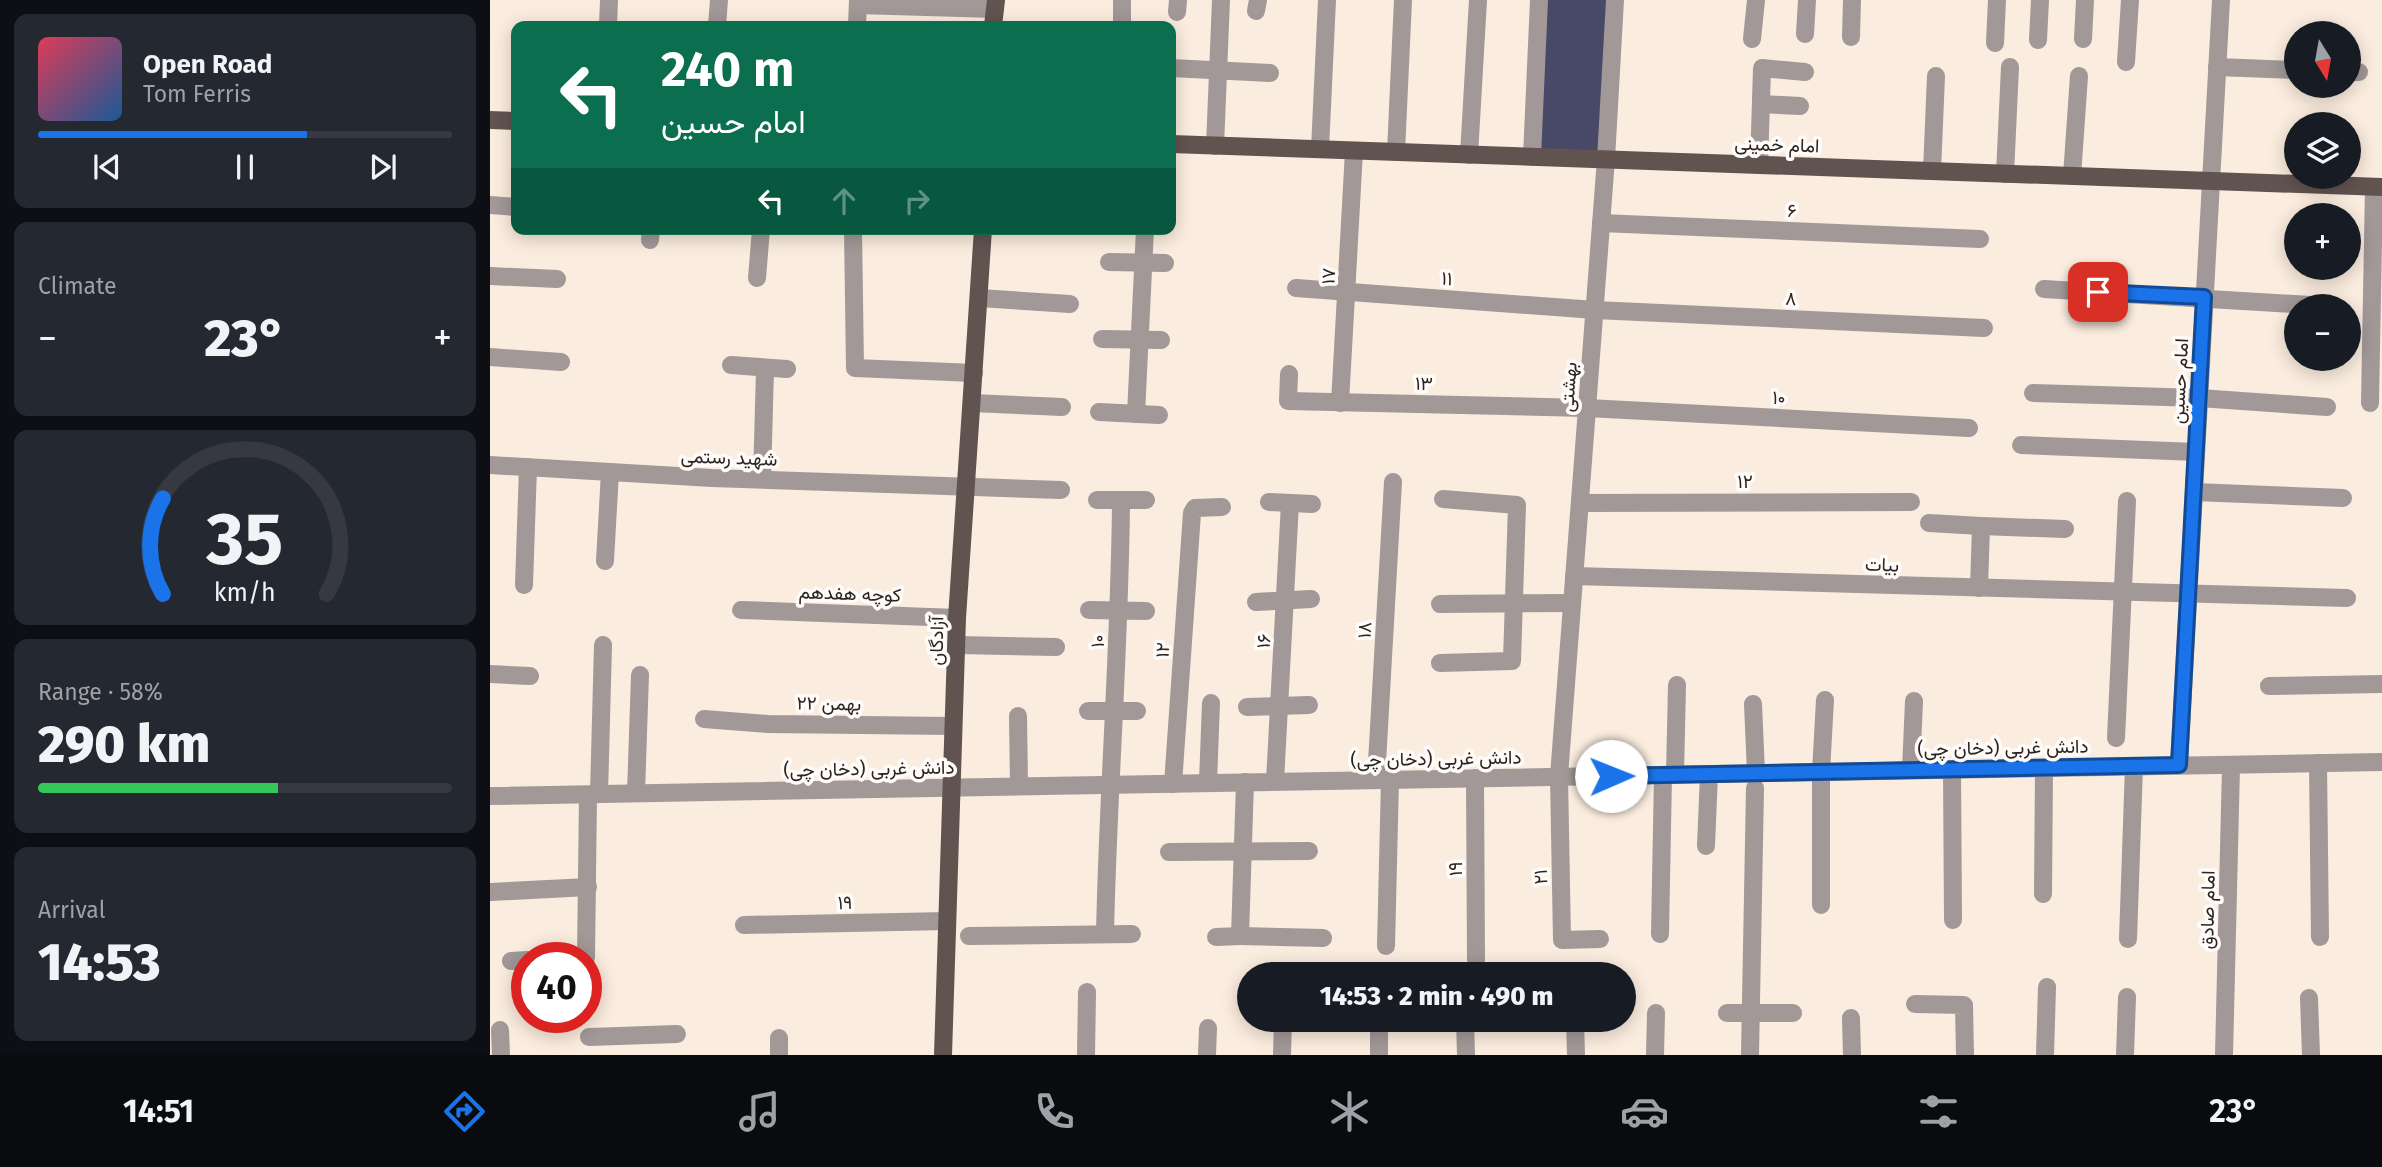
<!DOCTYPE html>
<html lang="en">
<head>
<meta charset="utf-8">
<style>
	:root { --surface:#171b24; --page:#242831; --text:#f1f3f6; --muted:#9ea1a6; --line:#363941; --accent:#1a73e8 }
	body { margin:0; font-family:"Fira Sans",Vazirmatn,sans-serif; background:var(--page); color:var(--text); height:100vh; display:flex; flex-direction:column; font-size:26px; white-space:nowrap }
	* { box-sizing:border-box; margin:0 }
	p { font-size:23px; color:var(--muted) }
	.icon { flex:none; width:38px; height:38px; fill:none; stroke:currentColor; stroke-width:2; stroke-linecap:round; stroke-linejoin:round }
	.map { position:relative; flex:1; overflow:hidden }
	.sheet { display:flex; flex-direction:column; gap:14px; padding:14px; background:#0d0f14; width:490px }
	.sheet>* { flex:none }
	.hud { position:absolute; left:21px; top:21px; width:665px; height:214px; border-radius:14px; box-shadow:0 4px 18px #0003; background:#0b6e4f; color:#fff; overflow:hidden }
	.needle { width:46px; rotate:169deg }
	.controls { position:absolute; left:1794px; top:21px; display:grid; gap:14px }
	.controls a { display:grid; place-items:center; width:77px; height:77px; border-radius:50%; background:var(--surface); box-shadow:0 4px 18px #0003; font-size:35px }
	.speed { position:absolute; left:21px; top:942px; display:flex; gap:14px; font-size:35px; font-weight:700; text-align:center }
	.speed>* { display:grid; place-content:center; width:91px; height:91px; border-radius:50%; background:var(--surface); box-shadow:0 4px 18px #0003; line-height:1 }
	.speed .limit { border:10px solid #d22; background:#fff; color:#111 }
	.pin { position:absolute; display:grid; place-items:center; width:60px; height:60px; color:#fff; margin:-30px; border-radius:14px; box-shadow:0 4px 10px #0006 }
	.me { position:absolute; width:77px; margin:-38px; rotate:89deg; stroke-linejoin:round; filter:drop-shadow(0 0 5px #0008) }
	.turn { display:flex; align-items:center; gap:24px; height:147px; padding:0 35px; font-size:32px }
	.turn .icon { width:91px; height:91px; stroke-width:2.5 }
	.turn b { display:block; font-size:49px; line-height:60px }
	.lanes { display:flex; align-items:center; height:66px; padding:0 35px; background:#0003; justify-content:center; gap:35px; direction:ltr }
	.lanes .off { opacity:.35 }
	.big { font-size:52px; font-weight:800; line-height:1.1 }
	.sheet .widget { flex:1; display:flex; flex-direction:column; justify-content:center; gap:10px; min-width:0; padding:0 24px; border-radius:14px; background:var(--page) }
	.sheet .dial { align-items:center; gap:0 }
	.dial svg { height:182px; overflow:visible; fill:none; stroke:var(--line); stroke-width:7; stroke-linecap:round; text-anchor:middle }
	.dial text { fill:var(--text); stroke:none }
	.song { display:flex; align-items:center; gap:21px }
	.cover { width:84px; height:84px; border-radius:10px; background:linear-gradient(135deg,hsl(350 70% 55%),hsl(210 70% 35%)) }
	.played { height:7px; border-radius:4px; background:linear-gradient(90deg,var(--accent) 65%,var(--line) 65%) }
	.keys { display:flex; justify-content:space-around; direction:ltr }
	.heat { display:flex; justify-content:space-between; align-items:center; font-size:38px; direction:ltr }
	.charge { height:10px; border-radius:5px; background:linear-gradient(90deg,#34c759 58%,var(--line) 0) }
	.trip { position:absolute; left:747px; top:962px; width:399px; height:70px; border-radius:35px; background:var(--surface); box-shadow:0 4px 18px #0003; font-weight:800; line-height:70px; text-align:center }
	.tab-bar { display:flex; height:112px; justify-content:space-around; align-items:center; background:#090b0e; color:var(--muted) }
	.tab-bar .icon { width:49px; height:49px }
	.tab-bar .selected { color:var(--accent) }
	.tab-bar b { font-size:32px; color:var(--text) }
	main { display:flex; flex:1; min-height:0 }
	.map>svg:first-child { display:block }
</style>
</head>
<body>
<main>
<section class="sheet">
<div class="widget">
<div class="song"><i class="cover"></i><div><b>Open Road</b><p>Tom Ferris</p></div></div>
<div class="played"></div>
<div class="keys"><svg class="icon" aria-label="previous" viewBox="0 0 24 24"><path d="M18 5L8 12l10 7zM5 5v14"/></svg><svg class="icon" aria-label="pause" viewBox="0 0 24 24"><path d="M8 5v14M16 5v14"/></svg><svg class="icon" aria-label="next" viewBox="0 0 24 24"><path d="M6 5l10 7-10 7zM19 5v14"/></svg></div>
</div>
<div class="widget"><p>Climate</p>
<div class="heat"><a>−</a><b class="big">23°</b><a>+</a></div>
</div>
<div class="widget dial"><svg viewBox="0 0 100 80">
<path d="M14 69A42 42 0 1 1 86 69"/>
<path d="M14 69A42 42 0 0 1 14 27" stroke="#1a73e8"/>
<text x="50" y="56" font-size="32" font-weight="700">35</text>
<text x="50" y="72" font-size="11">km/h</text>
</svg></div>
<div class="widget"><p>Range · 58%</p><b class="big">290 km</b><div class="charge"></div></div>
<div class="widget"><p>Arrival</p><b class="big">14:53</b></div>
</section>
<div class="map">
<svg width="1892" height="1055" viewBox="0 0 1892 1055">
	<rect width="100%" height="100%" fill="#faecde"/>
	<path fill="#484867" d="M1056,0H1117L1110,153L1048,150Z"/>
	<g fill="none" stroke-linecap="round" stroke-linejoin="round">
		<g stroke="#a19897" stroke-width="18">
			<path d="M368,5L505,9"/>
			<path d="M766,11L768,0"/>
			<path d="M687,12L688,0"/>
			<path d="M118,26L119,0"/>
			<path d="M227,26L229,0"/>
			<path d="M367,26L368,0"/>
			<path d="M632,26V0"/>
			<path d="M1315,34L1317,0"/>
			<path d="M1361,37L1362,0"/>
			<path d="M1262,39L1266,0"/>
			<path d="M1593,39L1595,0"/>
			<path d="M1548,40L1550,0"/>
			<path d="M1505,43L1507,0"/>
			<path d="M1636,62L1640,0"/>
			<path d="M1727,67L1806,70"/>
			<path d="M681,68L780,73"/>
			<path d="M1858,72H1869"/>
			<path d="M1271,104L1310,106"/>
			<path d="M725,146L731,0"/>
			<path d="M830,149L837,0"/>
			<path d="M906,152L913,0"/>
			<path d="M979,155L988,0"/>
			<path d="M1042,157L1049,0"/>
			<path d="M1269,165L1272,68L1315,72"/>
			<path d="M1442,171L1446,76"/>
			<path d="M1515,174L1520,67"/>
			<path d="M1582,176L1589,76"/>
			<path d="M0,205L26,207"/>
			<path d="M1111,223L1490,239"/>
			<path d="M363,229L365,368L484,373"/>
			<path d="M160,240L161,229"/>
			<path d="M619,262L675,263"/>
			<path d="M0,276L67,279"/>
			<path d="M267,278L271,229"/>
			<path d="M806,288L1105,310L1494,328"/>
			<path d="M1554,289L1837,306"/>
			<path d="M489,298L580,304"/>
			<path d="M612,339L671,340"/>
			<path d="M0,357L71,362"/>
			<path d="M241,365L297,369"/>
			<path d="M799,374L798,401L1097,408L1479,428"/>
			<path d="M1543,393L1709,398L1837,407"/>
			<path d="M482,403L572,407"/>
			<path d="M850,403L864,151"/>
			<path d="M1880,403L1884,187"/>
			<path d="M609,412L669,415"/>
			<path d="M646,414L655,229"/>
			<path d="M1531,445L1706,452"/>
			<path d="M0,465L222,478L571,490"/>
			<path d="M272,479L275,369"/>
			<path d="M1704,492L1853,498"/>
			<path d="M607,500H656"/>
			<path d="M779,502L822,504"/>
			<path d="M1090,503L1421,502"/>
			<path d="M1439,523L1491,526L1489,588"/>
			<path d="M1491,526L1575,529"/>
			<path d="M115,561L120,472"/>
			<path d="M1084,576L1857,598"/>
			<path d="M34,585L38,467"/>
			<path d="M766,602L821,599"/>
			<path d="M950,604L1082,603"/>
			<path d="M251,610L467,618"/>
			<path d="M599,610L656,611"/>
			<path d="M468,645L566,647"/>
			<path d="M950,663L1022,661L1027,505L953,499"/>
			<path d="M0,674L40,676"/>
			<path d="M1779,686L1892,684"/>
			<path d="M1263,704L1266,773"/>
			<path d="M757,707L819,705"/>
			<path d="M598,711H647"/>
			<path d="M528,716L529,786"/>
			<path d="M214,719L278,724L463,726"/>
			<path d="M1626,738L1637,501"/>
			<path d="M1828,763L1830,937"/>
			<path d="M1689,765L1731,0"/>
			<path d="M1462,769L1463,920"/>
			<path d="M1421,770L1424,701"/>
			<path d="M1185,774L1187,685"/>
			<path d="M985,778L986,960"/>
			<path d="M886,780L903,482"/>
			<path d="M785,781L800,503"/>
			<path d="M718,782L721,703"/>
			<path d="M683,784L702,513L705,508L732,507"/>
			<path d="M146,793L150,675"/>
			<path d="M109,794L113,645"/>
			<path d="M0,796L1892,762"/>
			<path d="M1216,846L1219,774"/>
			<path d="M679,852L819,851"/>
			<path d="M1,892L98,887"/>
			<path d="M1553,894L1554,768"/>
			<path d="M1331,905V772L1335,700"/>
			<path d="M254,925L457,921"/>
			<path d="M615,933C618,789 630,645 631,500"/>
			<path d="M1170,934L1173,775"/>
			<path d="M479,936L642,934"/>
			<path d="M750,936L833,938"/>
			<path d="M726,937L750,936L755,782"/>
			<path d="M1110,939L1072,940L1069,776L1116,159L1125,0"/>
			<path d="M1638,939L1644,766"/>
			<path d="M896,946L900,780"/>
			<path d="M96,958L98,795"/>
			<path d="M21,961L37,960"/>
			<path d="M1819,998L1821,1055"/>
			<path d="M1425,1004L1474,1005L1475,1055"/>
			<path d="M1237,1013H1303"/>
			<path d="M1361,1018L1362,1055"/>
			<path d="M975,1020L976,1055"/>
			<path d="M1085,1020L1086,1055"/>
			<path d="M889,1022V1055"/>
			<path d="M10,1030L11,1055"/>
			<path d="M99,1037L187,1034"/>
			<path d="M289,1055V1038"/>
			<path d="M596,1055L597,992"/>
			<path d="M717,1055L718,1028"/>
			<path d="M792,1055L793,1020"/>
			<path d="M1165,1055L1166,1013"/>
			<path d="M1260,1055L1265,788"/>
			<path d="M1555,1055L1557,987"/>
			<path d="M1635,1055L1637,997"/>
			<path d="M1734,1055L1741,767"/>
		</g>
		<g stroke="#615350" stroke-width="18">
			<path d="M503,26L506,0"/>
			<path d="M0,120L26,121"/>
			<path d="M681,144L1892,187"/>
			<path d="M453,1055L467,618L493,229"/>
		</g>
	</g>
	<g fill="none" stroke-linecap="round" stroke-linejoin="round">
		<g stroke="#114b97" stroke-width="18">
			<path id="route" d="M1121,776L1689,765L1714,297L1608,292"/>
		</g>
		<use href="#route" stroke="#1a73e8" stroke-width="12"/>
	</g>
	<g text-anchor="middle" stroke-width="7" stroke-linejoin="round" paint-order="stroke">
		<g font-size="19" fill="#2a2520" stroke="#fefbf9">
			<text transform="translate(1287 144) rotate(2)" y="7">امام خمینی</text>
			<text transform="translate(1302 210) rotate(3)" y="7">۶</text>
			<text transform="translate(838 276) rotate(-87)" y="7">۱۷</text>
			<text transform="translate(957 278) rotate(4)" y="7">۱۱</text>
			<text transform="translate(1301 298) rotate(3)" y="7">۸</text>
			<text transform="translate(1689 381) rotate(-87)" y="7">امام حسین</text>
			<text transform="translate(934 383) rotate(1)" y="7">۱۳</text>
			<text transform="translate(1078 387) rotate(-86)" y="7">بهشتی</text>
			<text transform="translate(1289 397) rotate(3)" y="7">۱۰</text>
			<text transform="translate(239 457) rotate(2)" y="7">شهید رستمی</text>
			<text x="1255" y="488">۱۲</text>
			<text transform="translate(1392 564) rotate(2)" y="7">بیات</text>
			<text transform="translate(360 593) rotate(2)" y="7">کوچه هفدهم</text>
			<text transform="translate(874 630) rotate(-87)" y="7">۱۸</text>
			<text transform="translate(446 641) rotate(-89)" y="7">آزادگان</text>
			<text transform="translate(607 641) rotate(-87)" y="7">۱۰</text>
			<text transform="translate(773 641) rotate(-87)" y="7">۱۶</text>
			<text transform="translate(672 650) rotate(-86)" y="7">۱۲</text>
			<text transform="translate(339 703) rotate(1)" y="7">۲۲ بهمن</text>
			<text transform="translate(1513 747) rotate(-1)" y="7">دانش غربی (دخان چی)</text>
			<text transform="translate(946 758) rotate(-1)" y="7">دانش غربی (دخان چی)</text>
			<text transform="translate(379 768) rotate(-1)" y="7">دانش غربی (دخان چی)</text>
			<text transform="translate(965 869) rotate(-90)" y="7">۱۹</text>
			<text transform="translate(1050 877) rotate(-91)" y="7">۲۱</text>
			<text transform="translate(355 902) rotate(-1)" y="7">۱۹</text>
			<text transform="translate(1717 910) rotate(-89)" y="7">امام صادق</text>
		</g>
	</g>
</svg>
<div class="controls">
<a><svg class="needle" viewBox="-14 -14 28 28"><path d="M0-13l5 13h-10z" fill="#e53935"/><path d="M0 13l5-13h-10z" fill="#9ea1a6"/></svg></a>
<a><svg class="icon" aria-label="layers" viewBox="0 0 24 24"><path d="M12 4l9 5-9 5-9-5zM3 14l9 5 9-5"/></svg></a>
<a>+</a>
<a>−</a>
</div>
<div class="speed"><div class="limit">40</div></div>
<div class="pin" style="left:1608px;top:292px;background:#d93025"><svg class="icon" aria-label="arrive" viewBox="0 0 24 24"><path d="M6 21V4h12l-3 4 3 4H6"/></svg></div>
<svg class="me" style="left:1121px;top:776px" viewBox="-20 -20 40 40"><circle r="19" fill="#fff"/><path d="M0-13L10 11 0 6-10 11z" fill="#1a73e8"/></svg>
<div class="trip">14:53 · 2 min · 490 m</div>
<div class="hud">
<div class="turn"><svg class="icon" aria-label="left" viewBox="0 0 24 24"><path d="M17 20v-9H6M10 6l-5 5 5 5"/></svg><div><b>240 m</b>امام حسین</div></div>
<div class="lanes"><svg class="icon" aria-label="left" viewBox="0 0 24 24"><path d="M17 20v-9H6M10 6l-5 5 5 5"/></svg><svg class="icon off" aria-label="ahead" viewBox="0 0 24 24"><path d="M12 20V5M6 11l6-6 6 6"/></svg><svg class="icon off" aria-label="right" viewBox="0 0 24 24"><path d="M7 20v-9h11M14 6l5 5-5 5"/></svg></div>
</div>
</div>
</main>
<nav class="tab-bar">
<b>14:51</b>
<svg class="icon selected" aria-label="directions" viewBox="0 0 24 24"><path d="M12 3l9 9-9 9-9-9zM9 14v-3h6M13 9l2 2-2 2"/></svg>
<svg class="icon" aria-label="music" viewBox="0 0 24 24"><path d="M9 18V5l10-2v13"/><circle cx="6" cy="18" r="3"/><circle cx="16" cy="16" r="3"/></svg>
<svg class="icon" aria-label="phone" viewBox="0 0 24 24"><path d="M5 4h4l2 5-3 2q2 4 5 5l2-3 5 2v4C11 20 4 13 5 4z"/></svg>
<svg class="icon" aria-label="climate" viewBox="0 0 24 24"><path d="M12 3v18M4 7l16 10M4 17L20 7"/></svg>
<svg class="icon" aria-label="car" viewBox="0 0 24 24"><path d="M5 17H2v-5l4-1 3-4h7l3 4 3 1v5h-3M9 17h6M6 11h13"/><circle cx="7" cy="17" r="2"/><circle cx="17" cy="17" r="2"/></svg>
<svg class="icon" aria-label="filters" viewBox="0 0 24 24"><path d="M4 7h16M4 17h16"/><circle cx="9" cy="7" r="2"/><circle cx="15" cy="17" r="2"/></svg>
<b>23°</b>
</nav>
</body>
</html>
